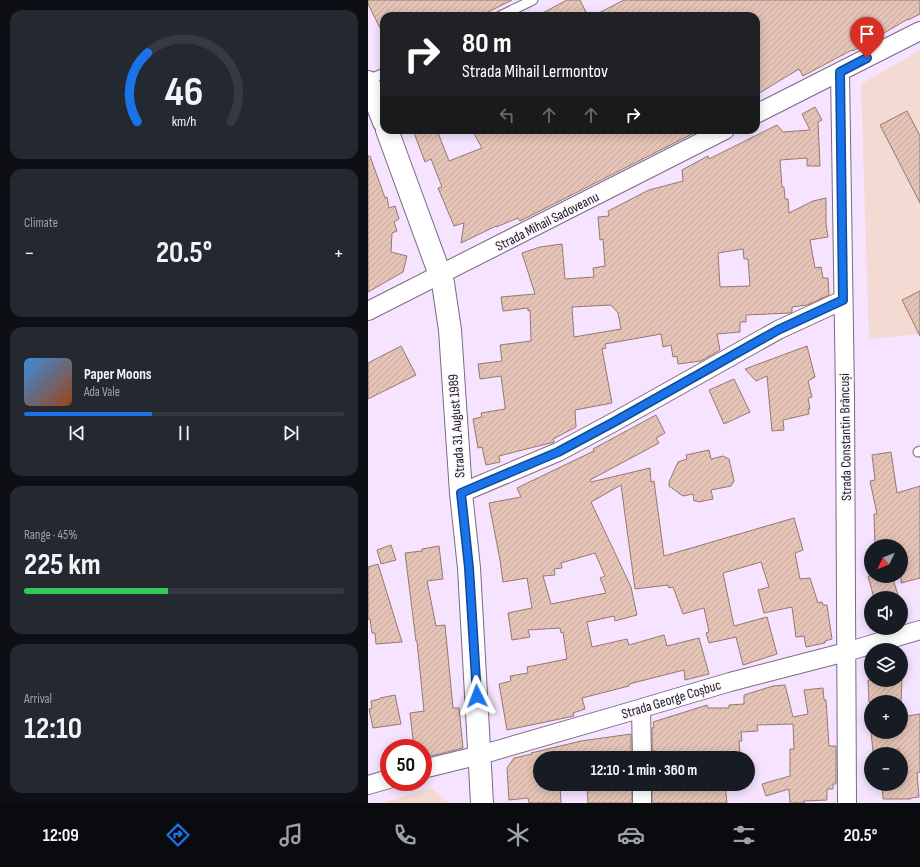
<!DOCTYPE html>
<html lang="en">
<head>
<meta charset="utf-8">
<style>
	:root { --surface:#171b24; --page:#242831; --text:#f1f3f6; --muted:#9ea1a6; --line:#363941; --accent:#1a73e8 }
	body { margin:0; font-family:"Sofia Sans Condensed",sans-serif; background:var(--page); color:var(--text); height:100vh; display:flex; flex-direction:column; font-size:15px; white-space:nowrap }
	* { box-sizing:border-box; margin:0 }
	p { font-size:13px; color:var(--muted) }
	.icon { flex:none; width:22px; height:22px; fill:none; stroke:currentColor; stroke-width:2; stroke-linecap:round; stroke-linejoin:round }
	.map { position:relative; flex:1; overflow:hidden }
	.panel { display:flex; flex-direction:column; gap:10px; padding:10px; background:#0d0f14; width:368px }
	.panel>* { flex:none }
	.guide { position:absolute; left:12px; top:12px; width:380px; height:122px; border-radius:12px; box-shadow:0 2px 10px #0003; background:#202124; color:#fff; overflow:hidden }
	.needle { width:26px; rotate:227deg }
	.fabs { position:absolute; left:496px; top:539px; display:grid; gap:8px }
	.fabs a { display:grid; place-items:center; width:44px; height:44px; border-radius:50%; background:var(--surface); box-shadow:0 2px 10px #0003; font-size:20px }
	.speed { position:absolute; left:12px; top:739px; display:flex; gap:8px; font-size:20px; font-weight:700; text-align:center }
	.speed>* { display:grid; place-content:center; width:52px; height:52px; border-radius:50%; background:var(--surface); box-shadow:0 2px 10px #0003; line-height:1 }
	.speed .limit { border:6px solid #d22; background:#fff; color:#111 }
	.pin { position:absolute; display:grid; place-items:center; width:34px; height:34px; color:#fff; margin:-41px -17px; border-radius:50% 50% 50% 0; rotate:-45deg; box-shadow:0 0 4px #0007 }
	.pin .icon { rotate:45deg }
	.me { position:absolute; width:44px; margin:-22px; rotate:357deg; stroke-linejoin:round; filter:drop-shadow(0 0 3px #0008) }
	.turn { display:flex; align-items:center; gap:14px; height:84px; padding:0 16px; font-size:18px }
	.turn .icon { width:52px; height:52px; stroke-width:2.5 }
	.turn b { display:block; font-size:28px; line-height:34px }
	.lanes { display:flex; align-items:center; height:38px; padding:0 16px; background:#0003; justify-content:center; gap:20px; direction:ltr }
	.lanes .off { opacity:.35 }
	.big { font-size:30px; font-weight:700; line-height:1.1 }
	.panel .card { flex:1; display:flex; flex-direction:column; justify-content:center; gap:6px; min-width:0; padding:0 14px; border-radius:12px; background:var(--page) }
	.panel .dial { align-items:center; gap:0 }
	.dial svg { height:104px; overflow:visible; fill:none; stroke:var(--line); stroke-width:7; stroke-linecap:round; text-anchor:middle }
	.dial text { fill:var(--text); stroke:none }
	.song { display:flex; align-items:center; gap:12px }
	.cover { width:48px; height:48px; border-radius:6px; background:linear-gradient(135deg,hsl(210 70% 55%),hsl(20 70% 35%)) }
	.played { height:4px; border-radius:2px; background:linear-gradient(90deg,var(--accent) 40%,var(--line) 40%) }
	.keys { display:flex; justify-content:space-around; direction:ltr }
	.heat { display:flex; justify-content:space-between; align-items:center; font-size:22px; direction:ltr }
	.charge { height:6px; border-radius:3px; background:linear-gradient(90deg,#34c759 45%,var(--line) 0) }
	.trip { position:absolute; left:165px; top:751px; width:222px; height:40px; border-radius:20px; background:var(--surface); box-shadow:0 2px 10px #0003; font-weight:700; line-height:40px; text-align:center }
	.tab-bar { display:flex; height:64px; justify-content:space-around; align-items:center; background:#090b0e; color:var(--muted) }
	.tab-bar .icon { width:28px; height:28px }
	.tab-bar .on { color:var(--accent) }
	.tab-bar b { font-size:18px; color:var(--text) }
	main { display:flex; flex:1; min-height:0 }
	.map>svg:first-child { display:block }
</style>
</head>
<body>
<main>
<section class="panel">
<div class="card dial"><svg viewBox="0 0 100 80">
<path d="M14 69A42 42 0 1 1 86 69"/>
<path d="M14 69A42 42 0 0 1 22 16" stroke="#1a73e8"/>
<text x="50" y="56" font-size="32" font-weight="700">46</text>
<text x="50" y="72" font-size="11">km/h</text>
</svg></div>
<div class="card"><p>Climate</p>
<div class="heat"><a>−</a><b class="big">20.5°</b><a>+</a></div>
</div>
<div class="card">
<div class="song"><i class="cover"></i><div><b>Paper Moons</b><p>Ada Vale</p></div></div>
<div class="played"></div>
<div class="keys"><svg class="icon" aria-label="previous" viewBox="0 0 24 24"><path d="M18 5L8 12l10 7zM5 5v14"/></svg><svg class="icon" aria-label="pause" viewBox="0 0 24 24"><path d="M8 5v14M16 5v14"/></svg><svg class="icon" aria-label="next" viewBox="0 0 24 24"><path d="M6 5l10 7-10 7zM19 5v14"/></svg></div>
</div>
<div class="card"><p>Range · 45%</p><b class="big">225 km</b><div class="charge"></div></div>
<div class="card"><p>Arrival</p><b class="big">12:10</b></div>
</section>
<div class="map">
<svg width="552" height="803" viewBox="0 0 552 803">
	<defs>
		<pattern id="building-hatch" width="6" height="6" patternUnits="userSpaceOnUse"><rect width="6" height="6" fill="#e5c4b7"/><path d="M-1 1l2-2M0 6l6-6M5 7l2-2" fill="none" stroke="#c4a89d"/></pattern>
	</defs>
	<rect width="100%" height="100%" fill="#f5e3ff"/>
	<g fill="#f3dad2">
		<path d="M552,50V334L501,339L493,84Z"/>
		<path d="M63,788L81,803H14Z"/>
	</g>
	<g fill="url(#building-hatch)" stroke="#97786d" fill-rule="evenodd">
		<path d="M0,0H144L112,16H16V36L0,4Z"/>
		<path d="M199,0H212L220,16H169Z"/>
		<path d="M256,0H552V14L540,20V19L485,51L484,50L435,76L431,69L388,95V16H225Z"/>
		<path d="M447,107L454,120L450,122L452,166H439V158L412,160L414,187H416L417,199H420L421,213L445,201L458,198V224L460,237L442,240L447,268L453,267L455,278H460L461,295L439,305L424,307V312L422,313L378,315V322H372V332L349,334L352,350L333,361L310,364L309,356L305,357L303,345L295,347L293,334L237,344L238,348L234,349L244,403L207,410L208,427L185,439L186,442L131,456L132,462L118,465L114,447L110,448L105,419L114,417L113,413L137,409V406L133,376L112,379L110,364L134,361L132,345L163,341L162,310L160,311V308L135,311L133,297L167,294L154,253L172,247L194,244L197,279L226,277L225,268L237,266L235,239L232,240L230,217L241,216L240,211L281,190L315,181L314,170L340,156L341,159L409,125L415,132L442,130L434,114ZM375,249L376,259H380L382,286L352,287L350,253ZM243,305L250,313L253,329L206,337L204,307Z"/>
		<path d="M539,111L552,136V203L512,125Z"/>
		<path d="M45,130H69L81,161L114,148L104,130H332L152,221L150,218L128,227V226L93,243L96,223L86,226L70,188L74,187L63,159L57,162Z"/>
		<path d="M0,156H2L17,198L19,197L21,208L27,206L31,219L26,222L29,231L24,233L23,252L39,256L35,272L0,292Z"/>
		<path d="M552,291V336L534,300Z"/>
		<path d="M33,346L48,375L0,399V363Z"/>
		<path d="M439,346L447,377L440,381L444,397L440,398L442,409H440L441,414L415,420L416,430L404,431L399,376L388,381L377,369Z"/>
		<path d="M366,379L382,412L356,424L341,390Z"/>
		<path d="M288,415L297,433L288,438L291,443L222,480L223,482L282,468L283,482L286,481L296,556L426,518L435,550L427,553L432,579L442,578L450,603L454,602L455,605H459L464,639L457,641V643L438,647L436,636L428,637L424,607L396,613L390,590L401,587L393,562L355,573L366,626L399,617L409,654L375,665L368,637L341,643L338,633L341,632L336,608L315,614L305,587L301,588L300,585L267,589L253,485L223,502L263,587L269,615L247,621L246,616L219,622L224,647L259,639L261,645L296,635L299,646L331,638L341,674L317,680L316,670L261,684V686L214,698L217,709L205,713L206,716L139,730L131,684L143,681L142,676L160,673L159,667L199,659L195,632L193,633L192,628L160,630L162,637L144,640L140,613L164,608L159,578L135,582L132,560L121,503L153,497L149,488L226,451L225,449ZM227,553L237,576L232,578L238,593L183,604L175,576L187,575L186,569L194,568L193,563Z"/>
		<path d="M341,450L343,459L355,456L361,459L366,481L363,486L343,490L345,499L330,502L329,501H326L325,494L315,496L301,486V482L310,462L319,459L318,455Z"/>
		<path d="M523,452L529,493L552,486V578L533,583V546H507L506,514H509L502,481L507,480L504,455Z"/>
		<path d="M23,545L28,560L13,564L9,550Z"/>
		<path d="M71,546L75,579L59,581L68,626L77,625L85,708H91L95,748L55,758V748H46L42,713L56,711L49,641H48L37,553L54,551V549Z"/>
		<path d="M10,564L34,642L8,644L7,633H4L2,619H0V567Z"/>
		<path d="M500,576H524L531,598H506Z"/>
		<path d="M500,680H534L533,702H501Z"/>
		<path d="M417,685L425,717L440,714L436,690L455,688L456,700H458L461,746H468V784H465V789H459V800L436,801V803H422L421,789L398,796L394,784L422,776V749H426L425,724L389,725L390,731L373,732L374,741H371L372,753H369V758H286V750L284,751V728L286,727L285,722L339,705L340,708H361V705L376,704V695L405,686Z"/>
		<path d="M27,695L33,724L5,728L1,709L4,708L3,701L12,699V698Z"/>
		<path d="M552,714V772L549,773L551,797L543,798V799H515L514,784H533V754H531V749L505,752L503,732H533V717Z"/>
		<path d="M263,734V753H261L262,758H247V752L208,758H172V784H192L193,803H161L160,798L141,800L139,768L146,758L164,754L163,753L213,741Z"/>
		<path d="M219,784H264V803H220Z"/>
		<path d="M284,784H337V786L357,785L359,803H284Z"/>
	</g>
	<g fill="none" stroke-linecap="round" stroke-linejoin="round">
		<g stroke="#7a6a83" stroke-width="11">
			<g id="lane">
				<path d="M132,16L165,0"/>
				<path d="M0,80L16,73"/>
				<path d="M550,452L552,451"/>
			</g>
		</g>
		<g stroke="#7a6a83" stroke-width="20">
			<g id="street">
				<path d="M472,72L477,395L479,803"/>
				<path d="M388,114L552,31"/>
				<path d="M0,311L357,130"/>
				<path d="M93,493L190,452L246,422L410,330L475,300"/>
				<path d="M273,709L274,758"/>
				<path d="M55,769L112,755L264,711L362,682L478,652L552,630"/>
				<path d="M274,784V803"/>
				<path d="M0,785L21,779"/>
			</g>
		</g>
		<g stroke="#7a6a83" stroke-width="24">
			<g id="secondary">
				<path d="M0,82L16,122"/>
				<path d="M19,130L75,283L82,330L93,493L101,568L114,803"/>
			</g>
		</g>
		<use href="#lane" stroke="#fff" stroke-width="9"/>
		<use href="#street" stroke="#fff" stroke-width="18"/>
		<use href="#secondary" stroke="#fff" stroke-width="22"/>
	</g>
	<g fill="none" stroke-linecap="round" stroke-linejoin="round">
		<g stroke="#114b97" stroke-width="10">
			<path id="route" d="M109,696L101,568L93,493L190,452L246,422L410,330L475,300L472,72L499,58"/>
		</g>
		<use href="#route" stroke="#1a73e8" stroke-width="7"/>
	</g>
	<g text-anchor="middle" stroke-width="3" stroke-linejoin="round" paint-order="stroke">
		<g font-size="14" fill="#1d1721" stroke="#faf6fc">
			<text transform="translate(179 221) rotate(-27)" y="5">Strada Mihail Sadoveanu</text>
			<text transform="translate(88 426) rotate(-94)" y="5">Strada 31 August 1989</text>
			<text transform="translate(477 437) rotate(-91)" y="5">Strada Constantin Brâncuși</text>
			<text transform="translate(303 699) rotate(-17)" y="5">Strada George Coșbuc</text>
		</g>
	</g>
</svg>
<div class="fabs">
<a><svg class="needle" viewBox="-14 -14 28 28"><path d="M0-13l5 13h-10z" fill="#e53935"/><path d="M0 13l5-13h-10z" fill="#9ea1a6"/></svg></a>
<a><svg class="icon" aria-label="sound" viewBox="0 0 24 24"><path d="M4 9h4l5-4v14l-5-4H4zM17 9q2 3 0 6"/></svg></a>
<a><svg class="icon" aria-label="layers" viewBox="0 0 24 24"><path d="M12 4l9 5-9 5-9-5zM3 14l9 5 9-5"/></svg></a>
<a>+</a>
<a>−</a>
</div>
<div class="speed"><div class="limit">50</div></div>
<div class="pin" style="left:499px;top:58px;background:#d93025"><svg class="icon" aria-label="arrive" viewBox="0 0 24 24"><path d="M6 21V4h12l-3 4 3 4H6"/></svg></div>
<svg class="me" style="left:109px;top:696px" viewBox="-20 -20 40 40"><path d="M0-17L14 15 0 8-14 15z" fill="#1a73e8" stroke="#fff" stroke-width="4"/></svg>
<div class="trip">12:10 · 1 min · 360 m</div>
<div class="guide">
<div class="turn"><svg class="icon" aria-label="right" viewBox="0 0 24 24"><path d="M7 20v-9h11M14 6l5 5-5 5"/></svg><div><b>80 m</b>Strada Mihail Lermontov</div></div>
<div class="lanes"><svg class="icon off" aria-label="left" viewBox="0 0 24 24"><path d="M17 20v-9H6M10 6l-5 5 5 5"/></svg><svg class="icon off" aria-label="ahead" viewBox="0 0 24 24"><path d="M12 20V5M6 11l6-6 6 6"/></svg><svg class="icon off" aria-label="ahead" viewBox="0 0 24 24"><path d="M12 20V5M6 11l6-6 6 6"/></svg><svg class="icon" aria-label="right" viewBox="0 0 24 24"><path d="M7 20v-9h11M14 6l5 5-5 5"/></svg></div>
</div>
</div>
</main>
<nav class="tab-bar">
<b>12:09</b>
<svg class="icon on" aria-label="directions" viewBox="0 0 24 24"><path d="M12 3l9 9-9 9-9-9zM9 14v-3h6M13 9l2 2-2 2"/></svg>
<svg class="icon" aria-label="music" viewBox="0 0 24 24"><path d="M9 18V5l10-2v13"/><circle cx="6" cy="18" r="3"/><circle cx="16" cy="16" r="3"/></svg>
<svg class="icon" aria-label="phone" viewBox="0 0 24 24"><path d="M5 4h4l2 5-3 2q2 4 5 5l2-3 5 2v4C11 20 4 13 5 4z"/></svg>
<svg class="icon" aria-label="climate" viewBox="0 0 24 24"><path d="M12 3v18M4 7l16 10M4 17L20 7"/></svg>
<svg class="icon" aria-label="car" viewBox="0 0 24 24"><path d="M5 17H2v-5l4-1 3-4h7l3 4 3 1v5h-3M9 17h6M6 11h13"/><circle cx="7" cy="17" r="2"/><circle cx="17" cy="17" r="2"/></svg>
<svg class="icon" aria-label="filters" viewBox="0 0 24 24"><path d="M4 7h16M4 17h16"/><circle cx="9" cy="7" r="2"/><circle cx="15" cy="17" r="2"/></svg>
<b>20.5°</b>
</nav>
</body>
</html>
